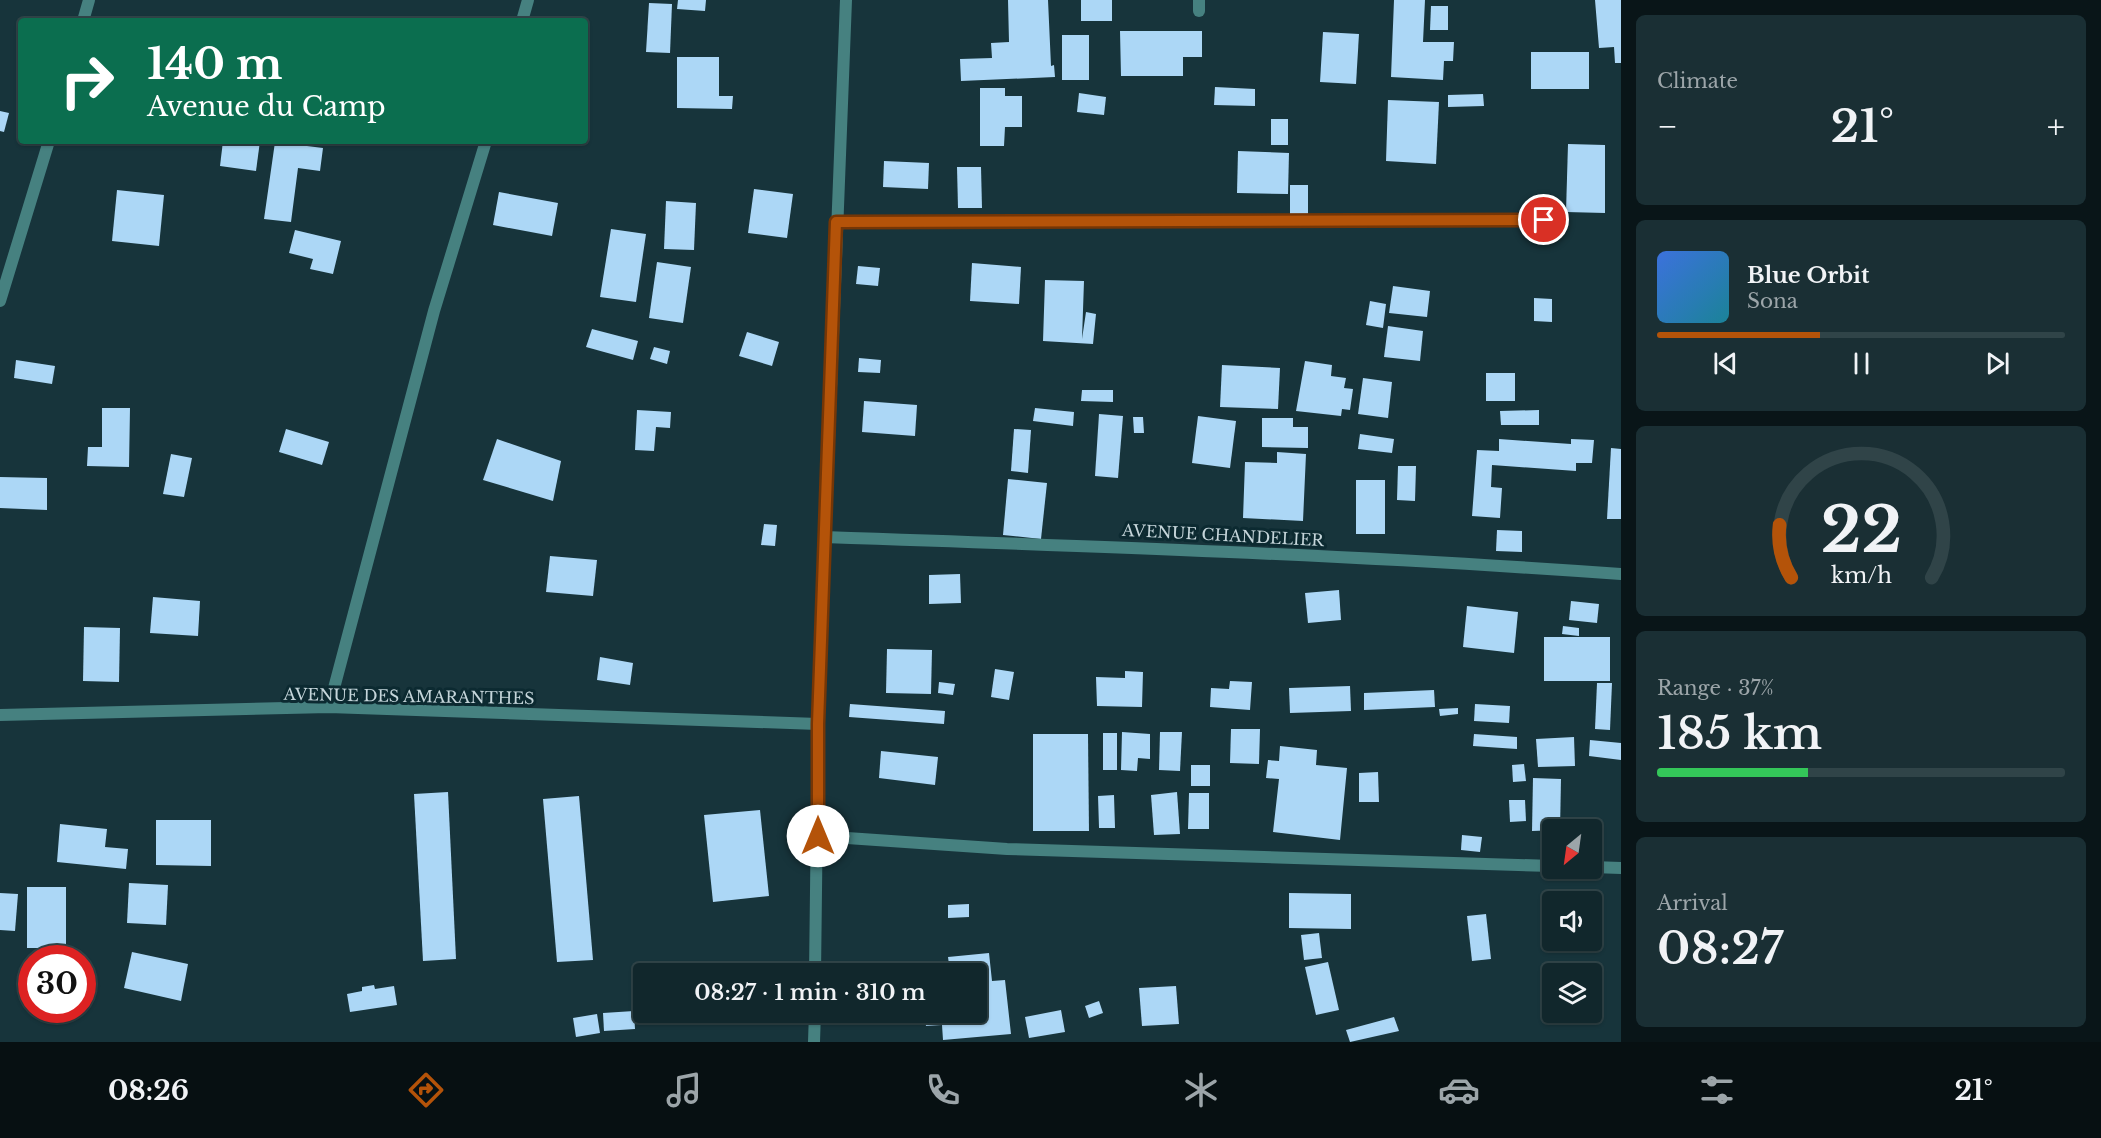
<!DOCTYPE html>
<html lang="en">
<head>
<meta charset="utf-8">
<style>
	:root { --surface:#11272c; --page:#1a2f34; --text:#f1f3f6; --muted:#9ca5a9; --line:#304448; --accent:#b45309 }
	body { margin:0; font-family:"Libre Baskerville",serif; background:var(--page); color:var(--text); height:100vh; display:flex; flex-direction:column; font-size:22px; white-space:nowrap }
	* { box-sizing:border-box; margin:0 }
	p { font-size:20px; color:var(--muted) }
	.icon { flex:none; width:33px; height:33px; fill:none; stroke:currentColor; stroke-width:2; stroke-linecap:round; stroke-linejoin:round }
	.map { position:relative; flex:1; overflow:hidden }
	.details { display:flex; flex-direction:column; gap:15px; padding:15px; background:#091518; width:480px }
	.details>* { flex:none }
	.top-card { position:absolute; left:18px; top:18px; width:570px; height:126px; border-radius:6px; box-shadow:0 2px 4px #0004,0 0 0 2px var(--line); background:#0b6e4f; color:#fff; overflow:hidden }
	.needle { width:39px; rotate:209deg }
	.tools { position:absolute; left:1542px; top:819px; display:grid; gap:12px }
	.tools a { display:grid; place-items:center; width:60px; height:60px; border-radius:6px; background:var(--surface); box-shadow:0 2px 4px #0004,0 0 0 2px var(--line); font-size:30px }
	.speed { position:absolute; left:18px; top:945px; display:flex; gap:12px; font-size:30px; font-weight:700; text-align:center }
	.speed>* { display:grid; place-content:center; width:78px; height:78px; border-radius:50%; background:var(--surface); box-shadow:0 2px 4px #0004,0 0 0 2px var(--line); line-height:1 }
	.speed .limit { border:9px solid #d22; background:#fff; color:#111 }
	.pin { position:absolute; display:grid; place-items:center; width:51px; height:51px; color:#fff; margin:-26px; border:3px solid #fff; border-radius:50%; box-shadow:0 2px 6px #0007 }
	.me { position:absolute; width:66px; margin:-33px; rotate:0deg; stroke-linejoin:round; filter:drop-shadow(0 0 4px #0008) }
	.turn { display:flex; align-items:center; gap:21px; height:126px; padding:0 30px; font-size:27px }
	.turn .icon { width:78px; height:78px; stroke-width:2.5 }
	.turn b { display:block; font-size:42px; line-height:51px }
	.big { font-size:45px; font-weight:600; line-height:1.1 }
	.details .widget { flex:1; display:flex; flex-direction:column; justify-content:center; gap:9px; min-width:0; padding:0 21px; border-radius:9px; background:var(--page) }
	.details .dial { align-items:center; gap:0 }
	.dial svg { height:156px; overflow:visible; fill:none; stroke:var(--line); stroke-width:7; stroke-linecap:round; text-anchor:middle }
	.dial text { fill:var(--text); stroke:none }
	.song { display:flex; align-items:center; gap:18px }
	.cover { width:72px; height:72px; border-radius:9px; background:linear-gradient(135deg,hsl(220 70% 55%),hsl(190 70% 35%)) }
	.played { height:6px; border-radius:3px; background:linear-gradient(90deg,var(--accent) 40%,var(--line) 40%) }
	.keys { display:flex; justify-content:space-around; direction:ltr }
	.heat { display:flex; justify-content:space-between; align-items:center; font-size:33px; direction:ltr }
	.charge { height:9px; border-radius:4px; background:linear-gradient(90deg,#34c759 37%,var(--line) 0) }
	.trip { position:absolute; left:633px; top:963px; width:354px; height:60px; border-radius:6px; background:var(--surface); box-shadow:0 2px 4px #0004,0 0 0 2px var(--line); font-weight:600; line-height:60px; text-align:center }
	.dock { display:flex; height:96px; justify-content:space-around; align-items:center; background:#071012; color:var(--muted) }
	.dock .icon { width:42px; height:42px }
	.dock .on { color:var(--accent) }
	.dock b { font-size:27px; color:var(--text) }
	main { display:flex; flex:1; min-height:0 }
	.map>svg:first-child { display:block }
</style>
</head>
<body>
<main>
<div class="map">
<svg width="1621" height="1042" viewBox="0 0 1621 1042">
	<rect width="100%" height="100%" fill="#17343b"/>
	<g fill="#acd7f6">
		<path d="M678,0H706L705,11L677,9Z"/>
		<path d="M1008,0H1048L1051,66L1054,65L1055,77L961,81L960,59L992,58L991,43L1009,42Z"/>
		<rect x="1081" y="0" width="31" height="21"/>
		<path d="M1394,0H1425L1423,42H1454L1453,61H1444L1443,80L1391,77Z"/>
		<path d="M1595,0H1621V63H1615L1614,47L1599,48Z"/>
		<path d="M649,3L672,4L670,53L646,52Z"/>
		<path d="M1431,6H1448V30H1430Z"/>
		<path d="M1120,31H1202V57H1183V76H1121Z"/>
		<path d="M1323,32L1359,34L1356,84L1320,82Z"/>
		<rect x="1062" y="35" width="27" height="45"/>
		<rect x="1531" y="52" width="58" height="37"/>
		<path d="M677,57H719V96H733L732,109L677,108Z"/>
		<path d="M1215,87L1255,89V106L1214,105Z"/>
		<path d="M980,88H1005V96H1022V127H1005L1004,146H980Z"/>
		<path d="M1079,93L1106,97L1104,115L1077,112Z"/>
		<path d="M1483,94L1484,106L1448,107V95Z"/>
		<path d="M1388,100L1439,102L1436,164L1386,161Z"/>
		<path d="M0,111L9,113L4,132L0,131Z"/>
		<rect x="1271" y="119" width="17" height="26"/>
		<path d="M223,141H260L256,171L220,166Z"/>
		<path d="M275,142L323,148L320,171L298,168L291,222L264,219Z"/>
		<path d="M1568,144L1605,145V213L1566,212Z"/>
		<path d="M1238,151L1289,153L1288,194L1237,193Z"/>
		<path d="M884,161L929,163L928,189L883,187Z"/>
		<path d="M957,167H981L982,208H958Z"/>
		<rect x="1290" y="185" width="18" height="31"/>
		<path d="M754,189L793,194L787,238L748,233Z"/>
		<path d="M117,190L164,195L159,246L112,241Z"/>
		<path d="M499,192L558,203L552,236L493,225Z"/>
		<path d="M666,201L696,203L694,250L664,249Z"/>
		<path d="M611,229L646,234L636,302L600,297Z"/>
		<path d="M295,230L341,241L333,274L310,269L313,259L289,253Z"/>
		<path d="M657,262L691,267L683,323L649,318Z"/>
		<path d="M972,263L1021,267L1019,304L970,301Z"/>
		<path d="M858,266L880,268L878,286L856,284Z"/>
		<path d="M1045,280L1084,281L1082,339L1086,312L1096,314L1093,344L1043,341Z"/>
		<path d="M1393,286L1430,291L1427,317L1389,313Z"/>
		<path d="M1534,298L1552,299V322L1534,321Z"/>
		<path d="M1370,301L1386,304L1383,328L1366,325Z"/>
		<path d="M1388,326L1423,331L1420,361L1384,357Z"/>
		<path d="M592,329L638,341L633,360L586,347Z"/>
		<path d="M747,332L779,342L772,366L739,356Z"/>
		<path d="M654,347L670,351L667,364L650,359Z"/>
		<path d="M859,358L881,360L880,373L858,372Z"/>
		<path d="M16,360L55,366L52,384L14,378Z"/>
		<path d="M1305,361L1332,365L1331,376L1346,378L1344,388L1353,389L1350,410L1342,409L1341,416L1296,411Z"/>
		<path d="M1222,365L1280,368L1278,409L1220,407Z"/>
		<rect x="1486" y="373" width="29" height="28"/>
		<path d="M1363,378L1392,382L1388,418L1358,414Z"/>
		<path d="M1082,390H1113V402L1081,401Z"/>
		<path d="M864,401L917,405L915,436L862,432Z"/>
		<path d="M102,408H130L129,467L87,466L88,447H102Z"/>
		<path d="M1035,408L1074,412L1073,426L1033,421Z"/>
		<path d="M637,410L671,412L670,428L656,427L654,451L635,450Z"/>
		<path d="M1539,410V425H1501L1500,411Z"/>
		<path d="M1099,414L1123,416L1118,478L1095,476Z"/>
		<path d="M1198,416L1236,421L1230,468L1192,463Z"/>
		<path d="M1133,417H1143L1144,433H1134Z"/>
		<path d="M1262,418H1293V427H1308V448L1262,447Z"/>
		<path d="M286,429L329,442L322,465L279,452Z"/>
		<path d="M1014,429L1031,430L1028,473L1011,471Z"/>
		<path d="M1360,434L1394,439L1392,453L1358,449Z"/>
		<path d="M497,439L561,461L553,501L483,480Z"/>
		<path d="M1499,439L1571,444V439L1594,440L1592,463H1576V471L1492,465L1491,487L1502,488L1500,518L1472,516L1477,450L1499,451Z"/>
		<path d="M1611,448L1621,449V519H1607Z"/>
		<path d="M1277,452L1306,454L1303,521L1243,518L1245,462L1277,463Z"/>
		<path d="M171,454L192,458L184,497L163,494Z"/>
		<path d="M1398,466H1416L1415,501L1397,500Z"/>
		<path d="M0,477L47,478V510L0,508Z"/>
		<path d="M1008,479L1047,483L1041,539L1003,535Z"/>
		<rect x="1356" y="480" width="29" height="54"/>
		<path d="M764,524L777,525L775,546L761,545Z"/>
		<path d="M1497,530L1522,531V552L1496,551Z"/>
		<path d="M550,556L597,560L593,596L546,592Z"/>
		<path d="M960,574L961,603L929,604V575Z"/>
		<path d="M1339,590L1341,620L1308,623L1305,593Z"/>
		<path d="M153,597L200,601L198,636L150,633Z"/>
		<path d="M1571,601L1599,604L1597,623L1569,620Z"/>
		<path d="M1467,606L1518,612L1514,653L1463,647Z"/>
		<path d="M1563,626L1579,628V636L1562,634Z"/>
		<path d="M84,627L120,628L119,682L83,681Z"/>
		<rect x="1544" y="637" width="66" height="44"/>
		<path d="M887,649L932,650L931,694L886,693Z"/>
		<path d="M600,657L633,663L630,685L597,680Z"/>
		<path d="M995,669L1014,672L1009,700L991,697Z"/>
		<path d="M1125,671L1143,672L1142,707L1097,706L1096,677L1125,678Z"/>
		<path d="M1230,681L1252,682L1250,710L1210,707L1211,688L1229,689Z"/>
		<path d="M939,682L955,684L953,695L938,693Z"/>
		<path d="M1597,683H1612L1610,730L1595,729Z"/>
		<path d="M1350,686L1351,711L1290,713L1289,688Z"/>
		<path d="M1434,690L1435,707L1364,710V693Z"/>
		<path d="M850,704L945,711L944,724L849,717Z"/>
		<path d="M1475,704L1510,706L1509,723L1474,721Z"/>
		<path d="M1458,708V714L1440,716L1439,709Z"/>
		<path d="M1231,729H1260L1259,764L1230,763Z"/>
		<path d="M1122,732L1150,734V759L1138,758L1137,771L1121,770Z"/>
		<path d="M1160,732H1182L1180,771L1159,770Z"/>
		<rect x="1103" y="733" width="14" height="37"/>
		<path d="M1033,734H1088L1089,831H1033Z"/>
		<path d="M1474,734L1517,737V749L1473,746Z"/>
		<path d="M1574,737L1575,766L1538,767L1536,739Z"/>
		<path d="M1590,740L1621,743V760L1589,756Z"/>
		<path d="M1280,746L1317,750L1316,765L1347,768L1340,840L1273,832L1279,779L1266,778L1268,760L1279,761Z"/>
		<path d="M881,751L938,757L935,785L879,778Z"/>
		<path d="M1524,764L1526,781L1513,782L1512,765Z"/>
		<rect x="1191" y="765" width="19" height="21"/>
		<path d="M1378,772L1379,802H1359V773Z"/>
		<path d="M1533,778L1561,779L1560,830L1532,831Z"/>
		<path d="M448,792L456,959L423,961L414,794Z"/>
		<path d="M1177,792L1180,834L1154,835L1151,795Z"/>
		<path d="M1189,793H1209V829H1188Z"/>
		<path d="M1114,795L1115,828H1099L1098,796Z"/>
		<path d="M579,796L593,960L557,962L543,799Z"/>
		<path d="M1509,800H1525L1526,821L1510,822Z"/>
		<path d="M760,810L769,896L713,902L704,815Z"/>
		<path d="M156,820H211V866L156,865Z"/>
		<path d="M60,824L107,829L105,847L128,849L126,869L57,862Z"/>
		<path d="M1462,835L1482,837L1480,852L1461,850Z"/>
		<path d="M129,883L168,885L166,925L127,923Z"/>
		<rect x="27" y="887" width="39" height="61"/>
		<path d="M0,893L18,894L15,931L0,930Z"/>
		<path d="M1289,893L1351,894V929L1289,928Z"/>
		<path d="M969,904V917L948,918V905Z"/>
		<path d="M1486,914L1491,959L1472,961L1467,916Z"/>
		<path d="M1319,933L1322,958L1304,960L1301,935Z"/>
		<path d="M132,952L188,964L181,1001L124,988Z"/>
		<path d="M989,953L992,981L1005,980L1011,1034L943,1040L942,1025L926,1026L924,1012H976V974L950,972L948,957Z"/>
		<path d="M1328,962L1339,1010L1316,1015L1305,967Z"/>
		<path d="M374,985L375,989L394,986L397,1005L350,1012L347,994L362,991V987Z"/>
		<path d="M1176,986L1179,1024L1142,1026L1139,988Z"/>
		<path d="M1099,1001L1103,1013L1089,1018L1085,1006Z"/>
		<path d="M1061,1010L1065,1032L1029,1038L1025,1017Z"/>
		<path d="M634,1011L635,1029L604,1031L603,1013Z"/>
		<path d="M597,1014L600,1033L576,1037L573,1018Z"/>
		<path d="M1394,1017L1399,1031L1350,1042L1346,1030Z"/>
	</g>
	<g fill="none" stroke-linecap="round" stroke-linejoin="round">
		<path stroke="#468180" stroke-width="12" d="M1199,11V0"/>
		<g stroke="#468180" stroke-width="12">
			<path d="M83,21L89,0"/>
			<path d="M522,21L528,0"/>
			<path d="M836,222L1544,220"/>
			<path d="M0,301L49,141"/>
			<path d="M824,537C1090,546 1356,555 1621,574"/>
			<path d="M329,707L434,311L486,141"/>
			<path d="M0,715L329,707L818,724"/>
			<path d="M818,836L1007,849L1552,866"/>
			<path d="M1592,867L1621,868"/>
			<path d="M815,974L818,724L846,0"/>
			<path d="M814,1042L815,1012"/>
		</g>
	</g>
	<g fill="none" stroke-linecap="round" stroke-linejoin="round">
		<g stroke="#753606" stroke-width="15">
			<path id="route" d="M818,836V724L836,222L1544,220"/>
		</g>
		<use href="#route" stroke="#b45309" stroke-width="10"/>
	</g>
	<g text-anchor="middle" stroke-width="6" stroke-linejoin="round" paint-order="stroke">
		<g font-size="16" fill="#c5d5da" stroke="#0c2a31">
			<text transform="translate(1223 535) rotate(3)" y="6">AVENUE CHANDELIER</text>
			<text transform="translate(409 696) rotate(1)" y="6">AVENUE DES AMARANTHES</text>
		</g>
	</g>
</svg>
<div class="tools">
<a><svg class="needle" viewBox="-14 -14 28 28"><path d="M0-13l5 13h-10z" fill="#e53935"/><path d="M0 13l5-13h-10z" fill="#9ca5a9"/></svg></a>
<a><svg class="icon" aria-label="sound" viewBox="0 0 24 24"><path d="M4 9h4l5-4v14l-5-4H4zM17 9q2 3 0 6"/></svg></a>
<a><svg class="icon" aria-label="layers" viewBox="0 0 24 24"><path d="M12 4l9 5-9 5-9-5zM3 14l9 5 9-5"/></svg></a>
</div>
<div class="speed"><div class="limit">30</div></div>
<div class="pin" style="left:1544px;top:220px;background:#d93025"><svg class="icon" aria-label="arrive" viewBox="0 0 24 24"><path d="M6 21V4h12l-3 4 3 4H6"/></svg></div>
<svg class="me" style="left:818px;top:836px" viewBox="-20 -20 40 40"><circle r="19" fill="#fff"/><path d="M0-13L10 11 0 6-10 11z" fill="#b45309"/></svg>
<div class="trip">08:27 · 1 min · 310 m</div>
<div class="top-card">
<div class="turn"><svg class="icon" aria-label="right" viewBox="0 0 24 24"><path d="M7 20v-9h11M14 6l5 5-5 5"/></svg><div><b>140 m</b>Avenue du Camp</div></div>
</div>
</div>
<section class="details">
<div class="widget"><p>Climate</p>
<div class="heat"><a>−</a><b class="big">21°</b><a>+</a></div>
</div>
<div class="widget">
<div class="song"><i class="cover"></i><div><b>Blue Orbit</b><p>Sona</p></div></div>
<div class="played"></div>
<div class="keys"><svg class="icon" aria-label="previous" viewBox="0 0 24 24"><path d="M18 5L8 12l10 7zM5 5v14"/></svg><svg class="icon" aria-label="pause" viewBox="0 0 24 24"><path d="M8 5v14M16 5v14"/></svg><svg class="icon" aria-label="next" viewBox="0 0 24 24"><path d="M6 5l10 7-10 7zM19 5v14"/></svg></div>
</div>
<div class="widget dial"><svg viewBox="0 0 100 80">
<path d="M14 69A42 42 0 1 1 86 69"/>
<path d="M14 69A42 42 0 0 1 8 42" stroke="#b45309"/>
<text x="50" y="56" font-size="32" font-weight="700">22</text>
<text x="50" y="72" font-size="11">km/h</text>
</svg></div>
<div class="widget"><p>Range · 37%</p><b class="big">185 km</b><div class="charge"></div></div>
<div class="widget"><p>Arrival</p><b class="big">08:27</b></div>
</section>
</main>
<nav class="dock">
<b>08:26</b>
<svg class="icon on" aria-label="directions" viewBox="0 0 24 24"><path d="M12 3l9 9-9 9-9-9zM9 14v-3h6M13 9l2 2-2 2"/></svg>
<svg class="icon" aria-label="music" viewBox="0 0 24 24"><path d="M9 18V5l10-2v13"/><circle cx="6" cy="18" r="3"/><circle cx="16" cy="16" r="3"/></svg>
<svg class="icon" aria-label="phone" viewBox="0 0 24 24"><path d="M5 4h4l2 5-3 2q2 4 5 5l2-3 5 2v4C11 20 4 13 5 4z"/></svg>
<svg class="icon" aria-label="climate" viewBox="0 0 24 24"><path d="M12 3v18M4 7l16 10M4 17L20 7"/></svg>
<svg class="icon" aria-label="car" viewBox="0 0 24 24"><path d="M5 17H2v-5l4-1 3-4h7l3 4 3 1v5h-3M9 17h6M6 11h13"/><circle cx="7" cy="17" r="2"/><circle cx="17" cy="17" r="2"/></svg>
<svg class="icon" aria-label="filters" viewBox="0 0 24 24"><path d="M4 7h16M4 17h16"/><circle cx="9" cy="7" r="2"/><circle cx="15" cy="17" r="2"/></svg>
<b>21°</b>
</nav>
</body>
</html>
